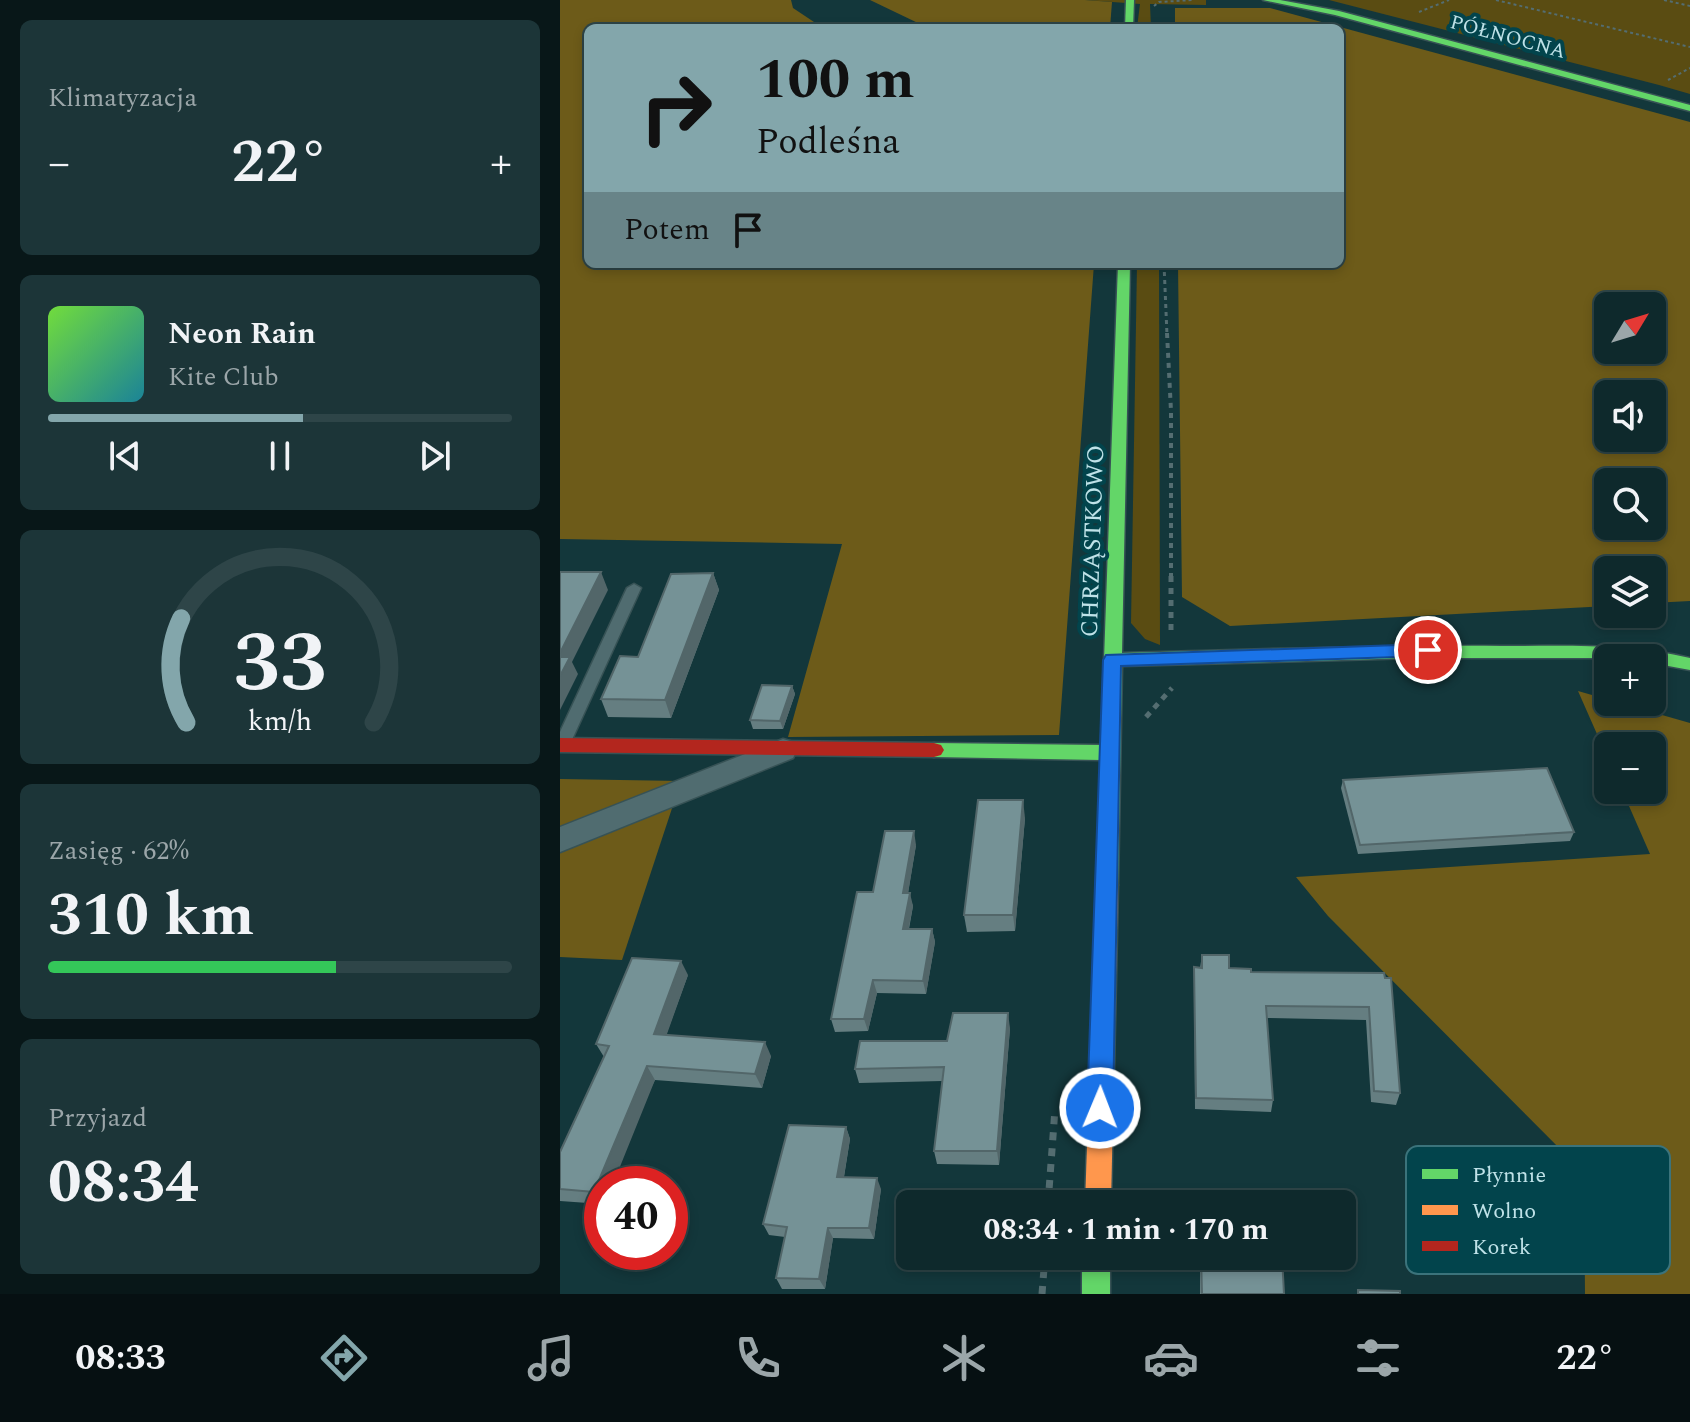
<!DOCTYPE html>
<html lang="pl">
<head>
<meta charset="utf-8">
<style>
	:root { --surface:#0e292c; --page:#1c3538; --text:#f1f3f6; --muted:#9ba6a9; --line:#2e4548; --accent:#83a6ab }
	body { margin:0; font-family:Spectral,serif; background:var(--page); color:var(--text); height:100vh; display:flex; flex-direction:column; font-size:30px; white-space:nowrap }
	* { box-sizing:border-box; margin:0 }
	p { font-size:26px; color:var(--muted) }
	.icon { flex:none; width:44px; height:44px; fill:none; stroke:currentColor; stroke-width:2; stroke-linecap:round; stroke-linejoin:round }
	.map { position:relative; flex:1; overflow:hidden }
	.side { display:flex; flex-direction:column; gap:20px; padding:20px; background:#081718; width:560px }
	.side>* { flex:none }
	.banner { position:absolute; left:24px; top:24px; width:760px; height:244px; border-radius:12px; box-shadow:0 4px 12px #0003,0 0 0 2px var(--line); background:#83a6ab; color:#111; overflow:hidden }
	.needle { width:52px; rotate:52deg }
	.tools { position:absolute; left:1034px; top:292px; display:grid; gap:16px }
	.tools a { display:grid; place-items:center; width:72px; height:72px; border-radius:12px; background:var(--surface); box-shadow:0 4px 12px #0003,0 0 0 2px var(--line); font-size:40px }
	.speed { position:absolute; left:24px; top:1166px; display:flex; gap:16px; font-size:40px; font-weight:700; text-align:center }
	.speed>* { display:grid; place-content:center; width:104px; height:104px; border-radius:50%; background:var(--surface); box-shadow:0 4px 12px #0003,0 0 0 2px var(--line); line-height:1 }
	.speed .limit { border:12px solid #d22; background:#fff; color:#111 }
	.pin { position:absolute; display:grid; place-items:center; width:68px; height:68px; color:#fff; margin:-34px; border:4px solid #fff; border-radius:50%; box-shadow:0 2px 8px #0007 }
	.me { position:absolute; width:88px; margin:-44px; rotate:1deg; stroke-linejoin:round; filter:drop-shadow(0 0 6px #0008) }
	.turn { display:flex; align-items:center; gap:28px; height:168px; padding:0 40px; font-size:36px }
	.turn .icon { width:104px; height:104px; stroke-width:2.5 }
	.turn b { display:block; font-size:56px; line-height:68px }
	.then { display:flex; align-items:center; height:76px; padding:0 40px; background:#0003; gap:16px; font-size:30px }
	.big { font-size:60px; font-weight:700; line-height:1.1 }
	.side .widget { flex:1; display:flex; flex-direction:column; justify-content:center; gap:12px; min-width:0; padding:0 28px; border-radius:12px; background:var(--page) }
	.side .dial { align-items:center; gap:0 }
	.dial svg { height:208px; overflow:visible; fill:none; stroke:var(--line); stroke-width:7; stroke-linecap:round; text-anchor:middle }
	.dial text { fill:var(--text); stroke:none }
	.song { display:flex; align-items:center; gap:24px }
	.cover { width:96px; height:96px; border-radius:12px; background:linear-gradient(135deg,hsl(100 70% 55%),hsl(190 70% 35%)) }
	.played { height:8px; border-radius:4px; background:linear-gradient(90deg,var(--accent) 55%,var(--line) 55%) }
	.keys { display:flex; justify-content:space-around; direction:ltr }
	.heat { display:flex; justify-content:space-between; align-items:center; font-size:44px; direction:ltr }
	.charge { height:12px; border-radius:6px; background:linear-gradient(90deg,#34c759 62%,var(--line) 0) }
	.trip { position:absolute; left:336px; top:1190px; width:460px; height:80px; border-radius:12px; background:var(--surface); box-shadow:0 4px 12px #0003,0 0 0 2px var(--line); font-weight:700; line-height:80px; text-align:center }
	.menu { display:flex; height:128px; justify-content:space-around; align-items:center; background:#061012; color:var(--muted) }
	.menu .icon { width:56px; height:56px }
	.menu .selected { color:var(--accent) }
	.menu b { font-size:36px; color:var(--text) }
	main { display:flex; flex:1; min-height:0 }
	.map>svg:first-child { display:block }
</style>
</head>
<body>
<main>
<section class="side">
<div class="widget"><p>Klimatyzacja</p>
<div class="heat"><a>−</a><b class="big">22°</b><a>+</a></div>
</div>
<div class="widget">
<div class="song"><i class="cover"></i><div><b>Neon Rain</b><p>Kite Club</p></div></div>
<div class="played"></div>
<div class="keys"><svg class="icon" aria-label="previous" viewBox="0 0 24 24"><path d="M18 5L8 12l10 7zM5 5v14"/></svg><svg class="icon" aria-label="pause" viewBox="0 0 24 24"><path d="M8 5v14M16 5v14"/></svg><svg class="icon" aria-label="next" viewBox="0 0 24 24"><path d="M6 5l10 7-10 7zM19 5v14"/></svg></div>
</div>
<div class="widget dial"><svg viewBox="0 0 100 80">
<path d="M14 69A42 42 0 1 1 86 69"/>
<path d="M14 69A42 42 0 0 1 12 29" stroke="#83a6ab"/>
<text x="50" y="56" font-size="32" font-weight="700">33</text>
<text x="50" y="72" font-size="11">km/h</text>
</svg></div>
<div class="widget"><p>Zasięg · 62%</p><b class="big">310 km</b><div class="charge"></div></div>
<div class="widget"><p>Przyjazd</p><b class="big">08:34</b></div>
</section>
<div class="map">
<svg width="1130" height="1294" viewBox="0 0 1130 1294">
	<rect width="100%" height="100%" fill="#13373b"/>
	<g fill="#5a4c12">
		<path d="M525,0H646V5L590,4L591,28H577L580,4Z"/>
		<path d="M769,0H1130V94L1099,85Z"/>
		<path d="M577,264H599L600,645L585,639L571,623Z"/>
	</g>
	<g fill="#6d5b19" fill-rule="evenodd">
		<path d="M0,0H231L233,8L263,28H28V264H534L499,735L228,737L282,544L0,539Z"/>
		<path d="M310,0H525L552,2L550,28H386L360,24Z"/>
		<path d="M615,8H710L1130,122V601L1092,603V570H1048V606L670,626L622,597L618,264H780V28H615ZM1048,306H1092V350H1048ZM1048,394H1092V438H1048ZM1048,482H1092V526H1048Z"/>
		<path d="M1018,691L1130,723V1294H1025L1024,1173L768,916L736,877L1090,854L1062,790H1092V746H1048V759Z"/>
		<path d="M0,779L121,781L62,960L0,957Z"/>
	</g>
	<g fill="none" stroke-linecap="round" stroke-linejoin="round">
		<g stroke="#375255" stroke-width="3">
			<path id="lane" d="M74,584L81,588L10,744L7,748L0,749V732L67,588Z"/>
		</g>
		<g stroke="#375255" stroke-width="3">
			<path id="street" d="M223,739L233,742L237,750L233,758L0,852V827Z"/>
		</g>
		<g stroke="#375255" stroke-width="3">
			<g id="fast">
				<path d="M566,0H574L573,28H565Z"/>
				<path d="M703,0H720L779,11L1130,105V111L775,15Z"/>
				<path d="M558,264H570L562,653C689,650 815,645 941,646C1005,646 1068,643 1130,658V670L1092,663V658H854L562,666L558,885L555,891L547,894L539,891L536,885L541,760L374,757L367,755L364,750L367,745L374,743L541,745Z"/>
				<rect x="522" y="1256" width="28" height="38"/>
			</g>
		</g>
		<g stroke="#375255" stroke-width="3">
			<path id="slow" d="M547,876L555,879L558,885L551,1204H525L536,885L539,879Z"/>
		</g>
		<g stroke="#375255" stroke-width="3">
			<path id="jam" d="M0,738L374,743L381,745L384,750L381,755L374,757L0,752Z"/>
		</g>
		<g stroke="#546d71" stroke-width="2" stroke-dasharray="3 3" stroke-linecap="butt">
			<path d="M936,0L1130,47"/>
			<path d="M1104,0L1130,6"/>
			<path d="M594,6L599,2L633,0"/>
			<path d="M859,12L889,0"/>
			<path d="M1108,80L1130,68"/>
		</g>
		<path stroke="#546d71" stroke-width="3" stroke-dasharray="4 4" stroke-linecap="butt" d="M604,264L607,335"/>
		<path stroke="#546d71" stroke-width="4" stroke-dasharray="5 5" stroke-linecap="butt" d="M607,333L611,411V578"/>
		<g stroke="#546d71" stroke-width="5" stroke-dasharray="6 6" stroke-linecap="butt">
			<path d="M611,576V631"/>
			<path d="M586,717L612,688"/>
		</g>
		<g stroke="#546d71" stroke-width="7" stroke-dasharray="8 8" stroke-linecap="butt">
			<path d="M488,1204L495,1109"/>
			<path d="M482,1294L485,1256"/>
		</g>
		<use href="#lane" fill="#506c70" fill-rule="evenodd"/>
		<use href="#street" fill="#506c70" fill-rule="evenodd"/>
		<use href="#fast" fill="#63d668" fill-rule="evenodd"/>
		<use href="#slow" fill="#ff974d" fill-rule="evenodd"/>
		<use href="#jam" fill="#b3261e" fill-rule="evenodd"/>
	</g>
	<g fill="#657e81">
		<path d="M153,573L159,590L111,718L48,717L41,699L78,657Z"/>
		<path d="M232,686L235,694L223,729H193L190,720Z"/>
		<path d="M783,780L1014,832L1010,841L798,854L781,788Z"/>
		<path d="M465,818L455,931L407,932L404,915Z"/>
		<path d="M356,845L348,893L353,906L349,929H372L375,942L366,994L317,993L308,1031L275,1032L271,1019L313,892Z"/>
		<path d="M642,955L669,968L691,972L824,973L840,1093L836,1105L811,1102L806,1020L707,1018L713,1100L711,1112L635,1109L634,980V967L640,968Z"/>
		<path d="M128,975L106,1035L211,1056L202,1088L95,1080L42,1184V1204L0,1201V1152L44,1057L36,1044Z"/>
		<path d="M450,1028L439,1165L377,1164L374,1151L382,1081L299,1083L295,1069Z"/>
		<path d="M286,1127L290,1139L284,1177L321,1189L314,1239L273,1238L265,1289H222L216,1278L225,1237L209,1235L203,1224Z"/>
		<path d="M640,1256H722L724,1294H640Z"/>
	</g>
	<g fill="#526669">
		<path d="M41,572L48,590L12,662L18,674L0,710V653Z"/>
		<path d="M153,573L159,590L111,718L105,700Z"/>
		<path d="M232,686L235,694L223,729L220,721Z"/>
		<path d="M463,800L465,818L455,931L453,915Z"/>
		<path d="M354,831L356,845L346,906L343,893Z"/>
		<path d="M350,893L353,906L346,942L343,929Z"/>
		<path d="M372,929L375,942L366,994L363,981Z"/>
		<path d="M121,961L128,975L102,1048L94,1034Z"/>
		<path d="M313,980L317,993L308,1031L304,1019Z"/>
		<path d="M448,1013L450,1028L439,1165L437,1151Z"/>
		<path d="M205,1042L211,1056L202,1088L195,1074Z"/>
		<path d="M87,1066L95,1080L53,1184H42V1202L34,1192Z"/>
		<path d="M286,1127L290,1139L282,1188L277,1177Z"/>
		<path d="M317,1178L321,1189L314,1239L309,1228Z"/>
		<path d="M268,1228L273,1238L265,1289L259,1279Z"/>
	</g>
	<g fill="#759296" stroke="#526669" stroke-width="2">
		<path d="M0,572H41L0,653Z"/>
		<path d="M153,573L105,700L41,699L60,656L78,657L111,574Z"/>
		<path d="M0,657H10L0,676Z"/>
		<path d="M202,685L232,686L220,721L190,720Z"/>
		<path d="M987,768L1014,832L800,845L783,780Z"/>
		<path d="M418,800H463L453,915H404Z"/>
		<path d="M325,831H354L343,893H350L343,929H372L363,981L313,980L304,1019H271L297,892H313Z"/>
		<path d="M642,955H669V968L691,969V972L824,973L825,978H831L840,1093L814,1091L809,1007L706,1006L713,1100L636,1098L634,967L642,968Z"/>
		<path d="M72,958L121,961L94,1034L205,1042L195,1074L87,1066L34,1192L0,1189V1152L49,1046L36,1044Z"/>
		<path d="M393,1013H448L437,1151H374L384,1067L295,1069L300,1041H387Z"/>
		<path d="M229,1125L286,1127L277,1177L317,1178L309,1228H268L259,1279L216,1278L227,1227L203,1224Z"/>
		<path d="M641,1256H722L724,1294H642Z"/>
		<path d="M798,1290L840,1291V1294H798Z"/>
	</g>
	<path fill="#1a73e8" stroke="#114b97" stroke-width="2" d="M868,644L877,650L868,656L561,666L553,1108L549,1117L540,1121L531,1117L527,1108L543,660L546,655Z"/>
	<g text-anchor="middle" stroke-width="8" stroke-linejoin="round" paint-order="stroke">
		<g font-size="20" fill="#bfe2e8" stroke="#02444c">
			<text transform="translate(948 36) rotate(15)" y="7">PÓŁNOCNA</text>
		</g>
		<g font-size="24" fill="#bfe2e8" stroke="#02444c">
			<text transform="translate(532 541) rotate(-88)" y="8">CHRZĄSTKOWO</text>
		</g>
	</g>
	<rect x="846" y="1146" width="264" height="128" rx="12" fill="#02444c" stroke="#3b737b" stroke-width="2"/>
	<rect x="862" y="1169" width="36" height="10" fill="#63d668"/>
	<rect x="862" y="1205" width="36" height="10" fill="#ff974d"/>
	<rect x="862" y="1241" width="36" height="10" fill="#b3261e"/>
	<g font-size="22" fill="#bfe2e8">
		<text x="912" y="1182">Płynnie</text>
		<text x="912" y="1218">Wolno</text>
		<text x="912" y="1254">Korek</text>
	</g>
</svg>
<div class="tools">
<a><svg class="needle" viewBox="-14 -14 28 28"><path d="M0-13l5 13h-10z" fill="#e53935"/><path d="M0 13l5-13h-10z" fill="#9ba6a9"/></svg></a>
<a><svg class="icon" aria-label="sound" viewBox="0 0 24 24"><path d="M4 9h4l5-4v14l-5-4H4zM17 9q2 3 0 6"/></svg></a>
<a><svg class="icon" aria-label="search" viewBox="0 0 24 24"><circle cx="10" cy="10" r="6"/><path d="M15 15l6 6"/></svg></a>
<a><svg class="icon" aria-label="layers" viewBox="0 0 24 24"><path d="M12 4l9 5-9 5-9-5zM3 14l9 5 9-5"/></svg></a>
<a>+</a>
<a>−</a>
</div>
<div class="speed"><div class="limit">40</div></div>
<div class="pin" style="left:868px;top:650px;background:#d93025"><svg class="icon" aria-label="arrive" viewBox="0 0 24 24"><path d="M6 21V4h12l-3 4 3 4H6"/></svg></div>
<svg class="me" style="left:540px;top:1108px" viewBox="-20 -20 40 40"><circle r="17" fill="#1a73e8" stroke="#fff" stroke-width="3"/><path d="M0-11L8 9 0 5-8 9z" fill="#fff"/></svg>
<div class="trip">08:34 · 1 min · 170 m</div>
<div class="banner">
<div class="turn"><svg class="icon" aria-label="right" viewBox="0 0 24 24"><path d="M7 20v-9h11M14 6l5 5-5 5"/></svg><div><b>100 m</b>Podleśna</div></div>
<div class="then">Potem<svg class="icon" aria-label="arrive" viewBox="0 0 24 24"><path d="M6 21V4h12l-3 4 3 4H6"/></svg></div>
</div>
</div>
</main>
<nav class="menu">
<b>08:33</b>
<svg class="icon selected" aria-label="directions" viewBox="0 0 24 24"><path d="M12 3l9 9-9 9-9-9zM9 14v-3h6M13 9l2 2-2 2"/></svg>
<svg class="icon" aria-label="music" viewBox="0 0 24 24"><path d="M9 18V5l10-2v13"/><circle cx="6" cy="18" r="3"/><circle cx="16" cy="16" r="3"/></svg>
<svg class="icon" aria-label="phone" viewBox="0 0 24 24"><path d="M5 4h4l2 5-3 2q2 4 5 5l2-3 5 2v4C11 20 4 13 5 4z"/></svg>
<svg class="icon" aria-label="climate" viewBox="0 0 24 24"><path d="M12 3v18M4 7l16 10M4 17L20 7"/></svg>
<svg class="icon" aria-label="car" viewBox="0 0 24 24"><path d="M5 17H2v-5l4-1 3-4h7l3 4 3 1v5h-3M9 17h6M6 11h13"/><circle cx="7" cy="17" r="2"/><circle cx="17" cy="17" r="2"/></svg>
<svg class="icon" aria-label="filters" viewBox="0 0 24 24"><path d="M4 7h16M4 17h16"/><circle cx="9" cy="7" r="2"/><circle cx="15" cy="17" r="2"/></svg>
<b>22°</b>
</nav>
</body>
</html>
